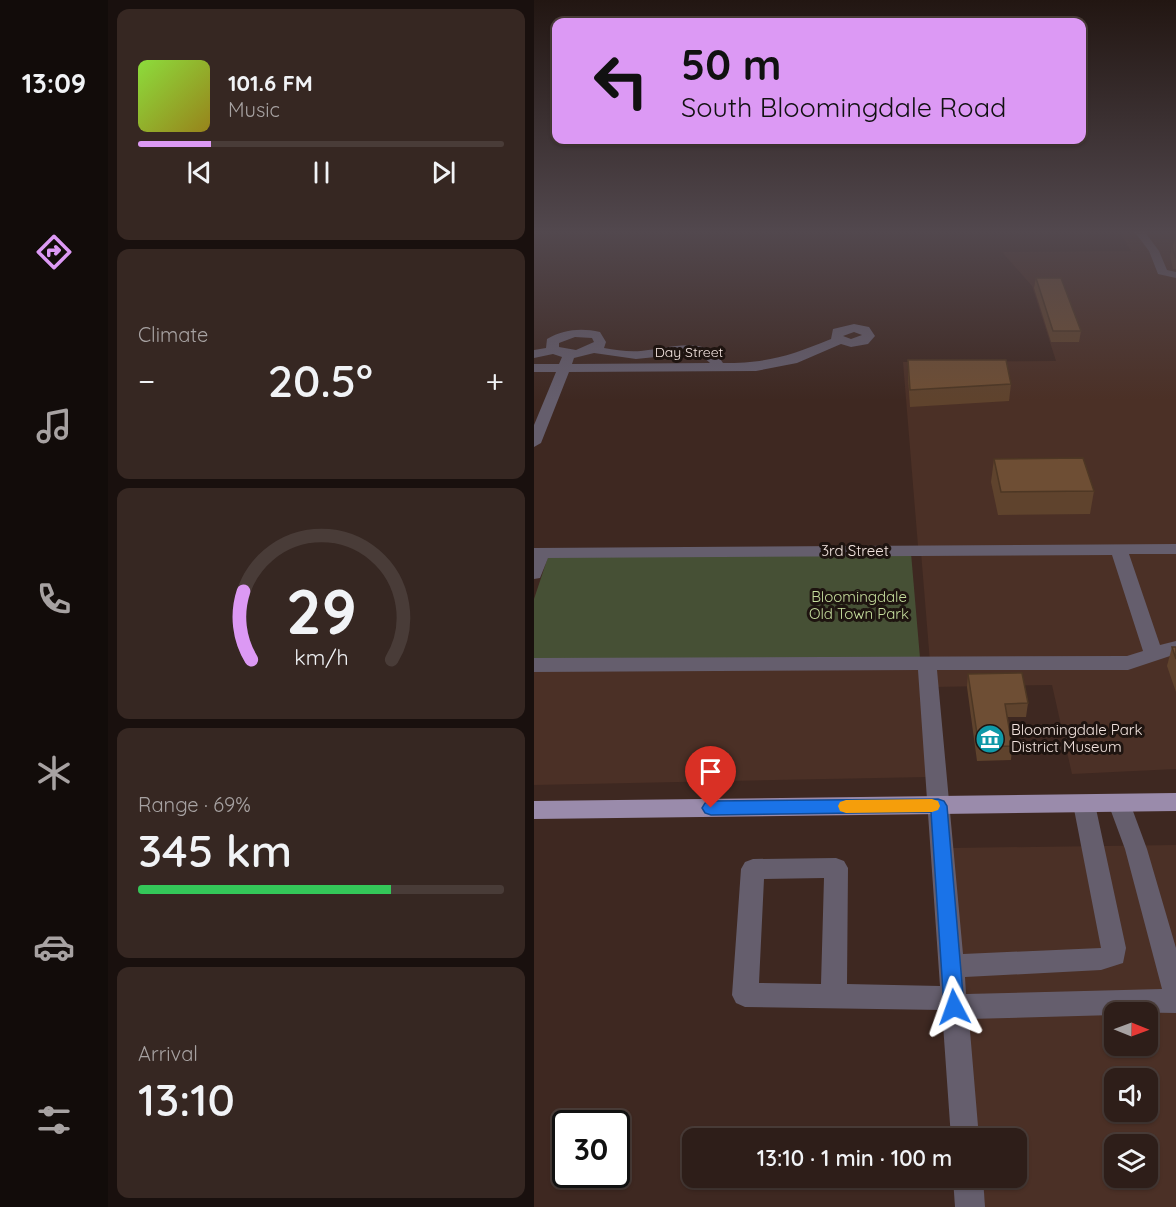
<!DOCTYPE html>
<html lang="en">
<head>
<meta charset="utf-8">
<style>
	:root { --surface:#2e1e19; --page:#362722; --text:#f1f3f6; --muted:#a7a2a2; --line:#493c38; --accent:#dc99f4 }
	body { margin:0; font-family:Quicksand,sans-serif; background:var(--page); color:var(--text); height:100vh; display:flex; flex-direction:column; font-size:22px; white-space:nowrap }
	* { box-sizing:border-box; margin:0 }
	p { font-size:20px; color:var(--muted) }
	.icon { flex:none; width:33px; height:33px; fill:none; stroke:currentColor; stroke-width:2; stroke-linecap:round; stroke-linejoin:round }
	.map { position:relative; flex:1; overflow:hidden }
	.panel { display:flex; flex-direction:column; gap:9px; padding:9px; background:#19100e; width:426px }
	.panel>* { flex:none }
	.hud { position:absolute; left:18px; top:18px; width:534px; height:126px; border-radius:12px; box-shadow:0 2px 4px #0004,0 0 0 2px var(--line); background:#dc99f4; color:#111; overflow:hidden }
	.needle { width:39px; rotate:91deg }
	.fabs { position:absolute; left:570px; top:1002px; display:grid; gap:12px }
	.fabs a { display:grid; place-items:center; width:54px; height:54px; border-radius:12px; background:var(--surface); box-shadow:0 2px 4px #0004,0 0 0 2px var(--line); font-size:30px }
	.speed { position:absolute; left:18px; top:1110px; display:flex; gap:12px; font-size:30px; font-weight:700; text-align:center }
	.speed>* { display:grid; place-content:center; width:78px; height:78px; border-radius:50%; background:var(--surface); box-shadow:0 2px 4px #0004,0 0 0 2px var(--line); line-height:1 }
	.speed .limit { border:3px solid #111; border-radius:9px; background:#fff; color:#111 }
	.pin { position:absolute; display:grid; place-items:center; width:51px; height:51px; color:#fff; margin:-62px -26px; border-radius:50% 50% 50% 0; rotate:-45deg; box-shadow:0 0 6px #0007 }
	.pin .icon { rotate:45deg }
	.me { position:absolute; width:66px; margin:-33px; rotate:356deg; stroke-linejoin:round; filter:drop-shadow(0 0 4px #0008) }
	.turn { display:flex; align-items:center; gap:21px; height:126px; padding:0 30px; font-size:27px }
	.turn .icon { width:78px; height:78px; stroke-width:2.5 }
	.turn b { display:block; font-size:42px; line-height:51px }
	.big { font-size:45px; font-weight:600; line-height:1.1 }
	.panel .widget { flex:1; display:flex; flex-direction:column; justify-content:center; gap:9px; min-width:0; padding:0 21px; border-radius:12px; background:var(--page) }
	.panel .dial { align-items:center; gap:0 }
	.dial svg { height:156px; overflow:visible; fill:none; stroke:var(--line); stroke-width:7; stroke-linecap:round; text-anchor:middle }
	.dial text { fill:var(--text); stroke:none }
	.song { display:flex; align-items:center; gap:18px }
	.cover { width:72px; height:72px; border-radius:9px; background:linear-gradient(135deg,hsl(90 70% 55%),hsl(50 70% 35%)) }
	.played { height:6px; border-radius:3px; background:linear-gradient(90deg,var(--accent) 20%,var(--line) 20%) }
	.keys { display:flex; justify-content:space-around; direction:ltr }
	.heat { display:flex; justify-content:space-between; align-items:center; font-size:33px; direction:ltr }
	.charge { height:9px; border-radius:4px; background:linear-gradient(90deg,#34c759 69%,var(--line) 0) }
	.trip { position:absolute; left:148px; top:1128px; width:345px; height:60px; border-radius:12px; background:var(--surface); box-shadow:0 2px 4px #0004,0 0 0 2px var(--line); font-weight:600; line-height:60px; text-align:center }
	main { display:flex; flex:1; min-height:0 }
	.menu { display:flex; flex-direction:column; width:108px; justify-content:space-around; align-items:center; background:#120c0a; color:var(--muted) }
	.menu .icon { width:42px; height:42px }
	.menu .on { color:var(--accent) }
	.menu b { font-size:27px; color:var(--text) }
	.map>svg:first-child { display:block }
</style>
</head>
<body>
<main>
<nav class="menu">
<b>13:09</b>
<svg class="icon on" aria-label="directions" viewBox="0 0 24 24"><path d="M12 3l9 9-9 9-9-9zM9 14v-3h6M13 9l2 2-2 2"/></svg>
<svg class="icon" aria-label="music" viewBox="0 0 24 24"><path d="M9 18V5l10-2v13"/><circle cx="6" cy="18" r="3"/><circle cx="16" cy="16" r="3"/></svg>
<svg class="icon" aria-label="phone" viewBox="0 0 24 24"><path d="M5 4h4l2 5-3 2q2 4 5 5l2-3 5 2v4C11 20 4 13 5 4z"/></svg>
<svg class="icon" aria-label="climate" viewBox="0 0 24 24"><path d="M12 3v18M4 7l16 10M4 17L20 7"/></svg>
<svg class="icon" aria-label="car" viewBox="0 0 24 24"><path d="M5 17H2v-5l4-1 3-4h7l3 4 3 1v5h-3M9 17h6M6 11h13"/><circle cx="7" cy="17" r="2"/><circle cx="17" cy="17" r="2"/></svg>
<svg class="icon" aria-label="filters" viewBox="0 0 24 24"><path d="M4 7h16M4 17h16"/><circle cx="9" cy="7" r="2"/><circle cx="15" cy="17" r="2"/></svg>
</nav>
<section class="panel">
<div class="widget">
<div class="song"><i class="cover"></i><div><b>101.6 FM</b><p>Music</p></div></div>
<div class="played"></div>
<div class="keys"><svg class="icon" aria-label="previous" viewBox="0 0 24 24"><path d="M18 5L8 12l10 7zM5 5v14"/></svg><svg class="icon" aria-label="pause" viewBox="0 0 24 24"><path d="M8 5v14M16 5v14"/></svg><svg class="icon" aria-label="next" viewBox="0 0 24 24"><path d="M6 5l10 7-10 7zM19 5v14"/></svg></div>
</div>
<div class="widget"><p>Climate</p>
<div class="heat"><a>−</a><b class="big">20.5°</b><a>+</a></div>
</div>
<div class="widget dial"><svg viewBox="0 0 100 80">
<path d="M14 69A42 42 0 1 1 86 69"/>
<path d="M14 69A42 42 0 0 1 10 34" stroke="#dc99f4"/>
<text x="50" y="56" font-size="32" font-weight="700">29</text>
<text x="50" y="72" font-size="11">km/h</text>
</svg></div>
<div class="widget"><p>Range · 69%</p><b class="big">345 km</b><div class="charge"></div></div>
<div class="widget"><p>Arrival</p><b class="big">13:10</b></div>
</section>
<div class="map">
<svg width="642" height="1207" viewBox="0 0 642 1207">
	<rect width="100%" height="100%" fill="#3e2821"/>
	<g fill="#4b3026" fill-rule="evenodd">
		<path d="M585,231H642V546H384L369,362L522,361L498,286L468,252L597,251Z"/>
		<path d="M387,552H642V769L538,774L518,685L398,687Z"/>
		<path d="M388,665L394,777L0,785V668Z"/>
		<path d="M642,845V1207H448L445,1178H483V1138H442L418,848ZM580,1012H614V1046H580ZM580,1078H614V1112H580ZM580,1144H614V1178H580Z"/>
	</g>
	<path fill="#465035" d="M377,553L386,658L0,660V599L14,557Z"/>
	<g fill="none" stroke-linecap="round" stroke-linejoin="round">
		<g fill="#655e6d" fill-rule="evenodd">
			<path d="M600,231H610L625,251L633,270L642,272V278L624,274L615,251Z"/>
			<path d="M320,324L335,327L341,336L334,344L317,347L307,344L263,363L222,371L35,372L7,443L0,447V425L22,372H0V364H25L28,357L19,354L0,358V350L12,348L13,339C30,329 48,328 66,332L72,342L70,348C82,350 94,352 107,351C134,349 172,334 189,363C233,363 256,356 297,339L299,329ZM320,332L328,335L317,339L309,336ZM41,337L58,338L60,342L42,350L25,347V343ZM60,353L102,359L161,353L167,355L176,363L38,364L40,358Z"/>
			<path d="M642,544V554H595L626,645L642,641V654L594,670H403L429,954L567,948L539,804L542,798L550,795L558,798L561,804L592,948L589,963L567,970L431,977L432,994L628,989L591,849L574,803L577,797L585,794L593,797L596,803L613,849L642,948V1013L580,1012V1015L435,1019L445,1138H417L408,1010L211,1007L202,1003L198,995L207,869L211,862L219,859L302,858L310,861L314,868L313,984L406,986L384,670L0,672V658L593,656L609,651L578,555L14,558L6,578L0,579V548ZM290,878L287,984L225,983L230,879Z"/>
			<path d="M419,1178H449L451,1207H421Z"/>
		</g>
		<path fill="#9a8bab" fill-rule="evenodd" d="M642,793V811L0,819V801Z"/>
	</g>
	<g fill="#5f432d">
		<path d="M642,233V269H639L636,256L638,246Z"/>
		<path d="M502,278L547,331L545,342H517L500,288Z"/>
		<path d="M374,360L477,384L475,401L376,407L374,377Z"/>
		<path d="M460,459L560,491L556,514L464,515L457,482Z"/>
		<path d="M638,647H642V692L633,666Z"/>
		<path d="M434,674L494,703L492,717H473L478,746L477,760L443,761L433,687Z"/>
	</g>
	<g fill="#6e4e34" stroke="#4d3724" stroke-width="1.5">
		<path d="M642,233V259L638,246Z"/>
		<path d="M502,278H527L547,331H519Z"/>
		<path d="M374,360H472L477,384L376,390Z"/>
		<path d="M549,458L560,491L467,492L460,459Z"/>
		<path d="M638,647H642V659Z"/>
		<path d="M488,673L494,703L471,704L478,746L445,747L434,674Z"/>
	</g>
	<linearGradient id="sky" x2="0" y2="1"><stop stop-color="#221612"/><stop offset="0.58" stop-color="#52484e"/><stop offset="1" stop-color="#52484e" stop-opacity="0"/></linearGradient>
	<rect width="642" height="400" fill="url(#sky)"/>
	<path fill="#1a73e8" stroke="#114b97" stroke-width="1.5" d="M404,799L410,801L413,806L430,1007L427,1014L420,1017L413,1014L410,1007L397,812L177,815L171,813L168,808L171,803L177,801Z"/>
	<path fill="#f59e0b" d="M398,799L404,801L406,806L404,810L398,812L312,813L306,811L304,806L306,802L312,800Z"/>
	<defs>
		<g id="museum-disc" transform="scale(1.5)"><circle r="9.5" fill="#0f9aa8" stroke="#1e1410"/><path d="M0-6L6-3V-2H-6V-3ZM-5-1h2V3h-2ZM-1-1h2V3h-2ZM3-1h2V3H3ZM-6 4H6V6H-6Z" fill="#fff"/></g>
	</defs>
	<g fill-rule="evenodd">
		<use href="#museum-disc" x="456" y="739"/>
	</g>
	<g text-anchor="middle" stroke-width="6" stroke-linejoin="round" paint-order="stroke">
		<g font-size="14" fill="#f4e5e0" stroke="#1e1410">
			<text x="155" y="357">Day Street</text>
		</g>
		<g font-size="15" fill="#f4e5e0" stroke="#1e1410">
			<text x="321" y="556">3rd Street</text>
		</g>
		<g font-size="15" fill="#c6de9d" stroke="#1e1410">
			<text x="325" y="602">Bloomingdale<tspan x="325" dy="17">Old Town Park</tspan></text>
		</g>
		<g font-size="15" fill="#f4e5e0" stroke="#1e1410" text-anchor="start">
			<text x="477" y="735">Bloomingdale Park<tspan x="477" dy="17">District Museum</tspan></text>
		</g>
	</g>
</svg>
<div class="fabs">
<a><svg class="needle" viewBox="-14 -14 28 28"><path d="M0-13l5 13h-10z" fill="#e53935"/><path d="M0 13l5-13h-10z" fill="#a7a2a2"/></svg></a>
<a><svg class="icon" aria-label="sound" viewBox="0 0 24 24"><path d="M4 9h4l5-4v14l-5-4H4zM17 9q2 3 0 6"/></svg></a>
<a><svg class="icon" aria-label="layers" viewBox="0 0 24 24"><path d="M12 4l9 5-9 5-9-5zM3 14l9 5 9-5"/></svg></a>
</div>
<div class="speed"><div class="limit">30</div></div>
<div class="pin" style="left:177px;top:808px;background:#d93025"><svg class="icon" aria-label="arrive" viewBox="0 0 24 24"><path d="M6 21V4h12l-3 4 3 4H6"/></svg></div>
<svg class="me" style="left:420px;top:1007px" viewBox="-20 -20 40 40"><path d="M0-17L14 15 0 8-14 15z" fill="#1a73e8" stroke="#fff" stroke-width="4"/></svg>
<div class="trip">13:10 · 1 min · 100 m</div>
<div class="hud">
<div class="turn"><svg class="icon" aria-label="left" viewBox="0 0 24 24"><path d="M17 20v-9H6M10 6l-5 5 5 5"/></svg><div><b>50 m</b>South Bloomingdale Road</div></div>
</div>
</div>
</main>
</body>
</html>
